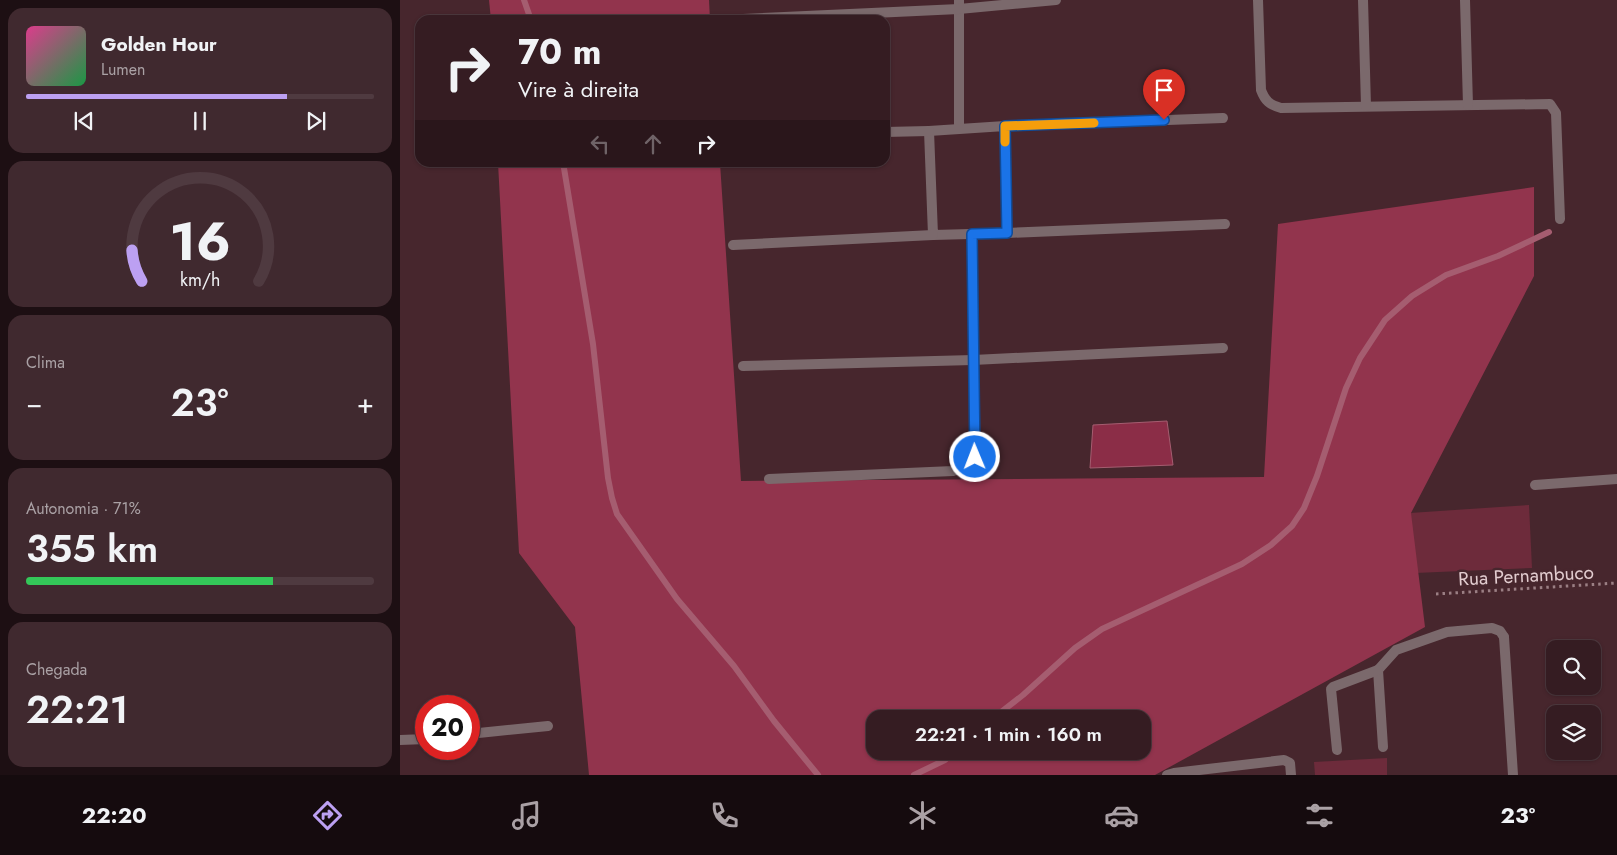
<!DOCTYPE html>
<html lang="pt">
<head>
<meta charset="utf-8">
<style>
	:root { --surface:#351c22; --page:#40292f; --text:#f1f3f6; --muted:#aaa1a5; --line:#4f3a40; --accent:#bca0f2 }
	body { margin:0; font-family:Jost,sans-serif; background:var(--page); color:var(--text); height:100vh; display:flex; flex-direction:column; font-size:19px; white-space:nowrap }
	* { box-sizing:border-box; margin:0 }
	p { font-size:16px; color:var(--muted) }
	.icon { flex:none; width:28px; height:28px; fill:none; stroke:currentColor; stroke-width:2; stroke-linecap:round; stroke-linejoin:round }
	.map { position:relative; flex:1; overflow:hidden }
	.drawer { display:flex; flex-direction:column; gap:8px; padding:8px; background:#1d0f13; width:400px }
	.drawer>* { flex:none }
	.guide { position:absolute; left:15px; top:15px; width:475px; height:152px; border-radius:15px; box-shadow:0 1px 4px #0004,0 0 0 1px var(--line); background:#351c22; color:var(--text); overflow:hidden }
	.buttons { position:absolute; left:1146px; top:640px; display:grid; gap:10px }
	.buttons a { display:grid; place-items:center; width:55px; height:55px; border-radius:10px; background:var(--surface); box-shadow:0 1px 4px #0004,0 0 0 1px var(--line); font-size:25px }
	.speed { position:absolute; left:15px; top:695px; display:flex; gap:10px; font-size:25px; font-weight:700; text-align:center }
	.speed>* { display:grid; place-content:center; width:65px; height:65px; border-radius:50%; background:var(--surface); box-shadow:0 1px 4px #0004,0 0 0 1px var(--line); line-height:1 }
	.speed .limit { border:8px solid #d22; background:#fff; color:#111 }
	.pin { position:absolute; display:grid; place-items:center; width:42px; height:42px; color:#fff; margin:-51px -21px; border-radius:50% 50% 50% 0; rotate:-45deg; box-shadow:0 0 5px #0007 }
	.pin .icon { rotate:45deg }
	.me { position:absolute; width:55px; margin:-28px; rotate:359deg; stroke-linejoin:round; filter:drop-shadow(0 0 4px #0008) }
	.turn { display:flex; align-items:center; gap:18px; height:105px; padding:0 20px; font-size:22px }
	.turn .icon { width:65px; height:65px; stroke-width:2.5 }
	.turn b { display:block; font-size:35px; line-height:42px }
	.lanes { display:flex; align-items:center; height:48px; padding:0 20px; background:#0003; justify-content:center; gap:25px; direction:ltr }
	.lanes .off { opacity:.35 }
	.big { font-size:38px; font-weight:600; line-height:1.1 }
	.drawer .tile { flex:1; display:flex; flex-direction:column; justify-content:center; gap:8px; min-width:0; padding:0 18px; border-radius:15px; background:var(--page) }
	.drawer .dial { align-items:center; gap:0 }
	.dial svg { height:130px; overflow:visible; fill:none; stroke:var(--line); stroke-width:7; stroke-linecap:round; text-anchor:middle }
	.dial text { fill:var(--text); stroke:none }
	.song { display:flex; align-items:center; gap:15px }
	.cover { width:60px; height:60px; border-radius:8px; background:linear-gradient(135deg,hsl(330 70% 55%),hsl(140 70% 35%)) }
	.played { height:5px; border-radius:2px; background:linear-gradient(90deg,var(--accent) 75%,var(--line) 75%) }
	.keys { display:flex; justify-content:space-around; direction:ltr }
	.heat { display:flex; justify-content:space-between; align-items:center; font-size:28px; direction:ltr }
	.charge { height:8px; border-radius:4px; background:linear-gradient(90deg,#34c759 71%,var(--line) 0) }
	.trip { position:absolute; left:466px; top:710px; width:285px; height:50px; border-radius:15px; background:var(--surface); box-shadow:0 1px 4px #0004,0 0 0 1px var(--line); font-weight:600; line-height:50px; text-align:center }
	.menu { display:flex; height:80px; justify-content:space-around; align-items:center; background:#150b0e; color:var(--muted) }
	.menu .icon { width:35px; height:35px }
	.menu .on { color:var(--accent) }
	.menu b { font-size:22px; color:var(--text) }
	main { display:flex; flex:1; min-height:0 }
	.map>svg:first-child { display:block }
</style>
</head>
<body>
<main>
<section class="drawer">
<div class="tile">
<div class="song"><i class="cover"></i><div><b>Golden Hour</b><p>Lumen</p></div></div>
<div class="played"></div>
<div class="keys"><svg class="icon" aria-label="previous" viewBox="0 0 24 24"><path d="M18 5L8 12l10 7zM5 5v14"/></svg><svg class="icon" aria-label="pause" viewBox="0 0 24 24"><path d="M8 5v14M16 5v14"/></svg><svg class="icon" aria-label="next" viewBox="0 0 24 24"><path d="M6 5l10 7-10 7zM19 5v14"/></svg></div>
</div>
<div class="tile dial"><svg viewBox="0 0 100 80">
<path d="M14 69A42 42 0 1 1 86 69"/>
<path d="M14 69A42 42 0 0 1 8 50" stroke="#bca0f2"/>
<text x="50" y="56" font-size="32" font-weight="700">16</text>
<text x="50" y="72" font-size="11">km/h</text>
</svg></div>
<div class="tile"><p>Clima</p>
<div class="heat"><a>−</a><b class="big">23°</b><a>+</a></div>
</div>
<div class="tile"><p>Autonomia · 71%</p><b class="big">355 km</b><div class="charge"></div></div>
<div class="tile"><p>Chegada</p><b class="big">22:21</b></div>
</section>
<div class="map">
<svg width="1217" height="775" viewBox="0 0 1217 775">
	<rect width="100%" height="100%" fill="#47262d"/>
	<g fill="#6d2b3b">
		<path d="M1129,505L1132,568L1015,573L1010,513Z"/>
		<path d="M987,758V775H915L914,762Z"/>
	</g>
	<g fill="#92344d" fill-rule="evenodd">
		<path d="M89,0H309L310,20H91Z"/>
		<path d="M98,163H320L341,481L864,477L878,224L1134,187V276L1011,513L1025,627L755,775H189L175,627L119,553ZM475,719H742V751H475Z"/>
	</g>
	<path fill="#8b2d47" stroke="#a55d70" d="M767,421L773,465L690,468L693,425Z"/>
	<g fill="none" stroke-linecap="round" stroke-linejoin="round">
		<g stroke="#a55d70" stroke-width="6">
			<path d="M124,0L131,20"/>
			<path d="M163,162L193,344L208,478L212,498L217,514L277,599L334,666L374,721L418,775"/>
			<path d="M592,719L623,695L675,648L702,629L842,564L871,545L892,526L904,508L917,476L946,388L960,358L985,320L1012,296L1046,275L1098,256L1149,232"/>
			<path d="M514,775L545,760L555,751"/>
		</g>
		<path stroke="#9b7f84" stroke-width="3" stroke-dasharray="2.5 4" stroke-linecap="butt" d="M1036,594L1217,583"/>
		<g stroke="#7b696c" stroke-width="10">
			<path d="M559,0V128"/>
			<path d="M343,19L559,9L656,0"/>
			<path d="M605,126L607,233L533,235L529,131Z"/>
			<path d="M605,126L823,118"/>
			<path d="M485,132L529,131"/>
			<path d="M607,233L825,224"/>
			<path d="M333,245L533,235"/>
			<path d="M343,366L573,360L823,348"/>
			<path d="M369,479L553,471C562,468 570,466 575,457L572,234"/>
			<path d="M983,747L978,670L996,650L1047,632L1092,628L1100,631L1104,637"/>
			<path d="M937,750L931,689L933,687L978,670"/>
		</g>
		<g stroke="#7b696c" stroke-width="10">
			<path d="M858,0L861,90C865,101 870,105 881,108L1150,104L1156,113L1160,219"/>
			<path d="M963,0L966,106"/>
			<path d="M1065,0L1068,105"/>
			<path d="M1135,485L1217,479"/>
			<path d="M1104,637L1113,775"/>
			<path d="M69,734L148,726"/>
			<path d="M0,740L26,739"/>
			<path d="M767,775L774,773L884,760L890,763L891,775"/>
		</g>
	</g>
	<g fill="none" stroke-linecap="round" stroke-linejoin="round">
		<g stroke="#114b97" stroke-width="12">
			<path id="route" d="M575,457L572,234L607,233L605,126L764,120"/>
		</g>
		<use href="#route" stroke="#1a73e8" stroke-width="9"/>
		<path stroke="#f59e0b" stroke-width="9" d="M605,142V126L694,123"/>
	</g>
	<g text-anchor="middle" stroke-width="5" stroke-linejoin="round" paint-order="stroke">
		<g font-size="19" fill="#e2cccf" stroke="#47262d">
			<text transform="translate(1126 575) rotate(-3)" y="7">Rua Pernambuco</text>
		</g>
	</g>
</svg>
<div class="buttons">
<a><svg class="icon" aria-label="search" viewBox="0 0 24 24"><circle cx="10" cy="10" r="6"/><path d="M15 15l6 6"/></svg></a>
<a><svg class="icon" aria-label="layers" viewBox="0 0 24 24"><path d="M12 4l9 5-9 5-9-5zM3 14l9 5 9-5"/></svg></a>
</div>
<div class="speed"><div class="limit">20</div></div>
<div class="pin" style="left:764px;top:120px;background:#d93025"><svg class="icon" aria-label="arrive" viewBox="0 0 24 24"><path d="M6 21V4h12l-3 4 3 4H6"/></svg></div>
<svg class="me" style="left:575px;top:457px" viewBox="-20 -20 40 40"><circle r="17" fill="#1a73e8" stroke="#fff" stroke-width="3"/><path d="M0-11L8 9 0 5-8 9z" fill="#fff"/></svg>
<div class="trip">22:21 · 1 min · 160 m</div>
<div class="guide">
<div class="turn"><svg class="icon" aria-label="right" viewBox="0 0 24 24"><path d="M7 20v-9h11M14 6l5 5-5 5"/></svg><div><b>70 m</b>Vire à direita</div></div>
<div class="lanes"><svg class="icon off" aria-label="left" viewBox="0 0 24 24"><path d="M17 20v-9H6M10 6l-5 5 5 5"/></svg><svg class="icon off" aria-label="ahead" viewBox="0 0 24 24"><path d="M12 20V5M6 11l6-6 6 6"/></svg><svg class="icon" aria-label="right" viewBox="0 0 24 24"><path d="M7 20v-9h11M14 6l5 5-5 5"/></svg></div>
</div>
</div>
</main>
<nav class="menu">
<b>22:20</b>
<svg class="icon on" aria-label="directions" viewBox="0 0 24 24"><path d="M12 3l9 9-9 9-9-9zM9 14v-3h6M13 9l2 2-2 2"/></svg>
<svg class="icon" aria-label="music" viewBox="0 0 24 24"><path d="M9 18V5l10-2v13"/><circle cx="6" cy="18" r="3"/><circle cx="16" cy="16" r="3"/></svg>
<svg class="icon" aria-label="phone" viewBox="0 0 24 24"><path d="M5 4h4l2 5-3 2q2 4 5 5l2-3 5 2v4C11 20 4 13 5 4z"/></svg>
<svg class="icon" aria-label="climate" viewBox="0 0 24 24"><path d="M12 3v18M4 7l16 10M4 17L20 7"/></svg>
<svg class="icon" aria-label="car" viewBox="0 0 24 24"><path d="M5 17H2v-5l4-1 3-4h7l3 4 3 1v5h-3M9 17h6M6 11h13"/><circle cx="7" cy="17" r="2"/><circle cx="17" cy="17" r="2"/></svg>
<svg class="icon" aria-label="filters" viewBox="0 0 24 24"><path d="M4 7h16M4 17h16"/><circle cx="9" cy="7" r="2"/><circle cx="15" cy="17" r="2"/></svg>
<b>23°</b>
</nav>
</body>
</html>
